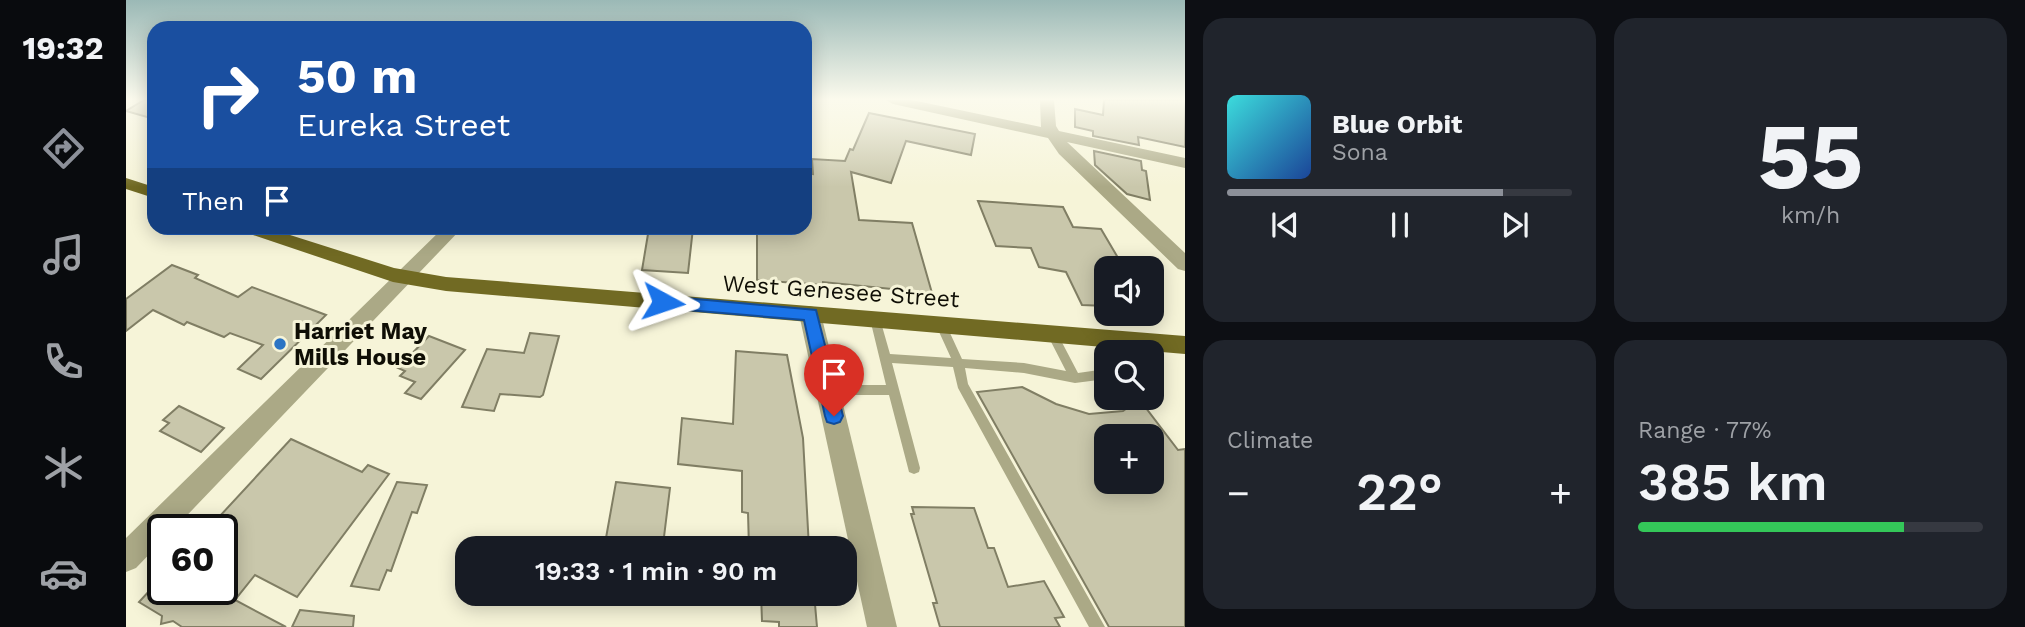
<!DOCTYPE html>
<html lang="en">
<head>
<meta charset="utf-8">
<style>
	:root { --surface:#171b24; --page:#20242c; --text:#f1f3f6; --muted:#9ea1a6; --line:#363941; --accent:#8c9099 }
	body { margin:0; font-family:"Work Sans",sans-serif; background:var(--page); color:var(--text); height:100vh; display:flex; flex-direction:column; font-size:26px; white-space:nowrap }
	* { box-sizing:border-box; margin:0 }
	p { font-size:23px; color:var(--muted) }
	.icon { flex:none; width:38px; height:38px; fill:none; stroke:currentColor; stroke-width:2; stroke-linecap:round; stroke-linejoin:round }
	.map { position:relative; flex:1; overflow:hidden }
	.panel { display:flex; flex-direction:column; gap:18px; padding:18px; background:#0d0f14; width:840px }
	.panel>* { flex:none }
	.top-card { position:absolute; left:21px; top:21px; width:665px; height:214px; border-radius:21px; box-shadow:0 4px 18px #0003; background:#1a4fa0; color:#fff; overflow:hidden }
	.tools { position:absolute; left:968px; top:256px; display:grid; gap:14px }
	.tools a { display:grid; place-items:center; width:70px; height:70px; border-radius:14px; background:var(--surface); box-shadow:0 4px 18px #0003; font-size:35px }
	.speed { position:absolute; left:21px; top:514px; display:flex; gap:14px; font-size:35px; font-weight:700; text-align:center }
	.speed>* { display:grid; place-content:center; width:91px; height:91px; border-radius:50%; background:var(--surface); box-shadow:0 4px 18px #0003; line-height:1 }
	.speed .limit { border:4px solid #111; border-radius:10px; background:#fff; color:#111 }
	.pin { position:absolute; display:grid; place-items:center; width:60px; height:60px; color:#fff; margin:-72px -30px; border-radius:50% 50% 50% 0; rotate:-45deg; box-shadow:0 0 7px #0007 }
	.pin .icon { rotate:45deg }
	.me { position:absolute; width:77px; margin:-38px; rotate:95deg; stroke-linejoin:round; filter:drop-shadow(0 0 5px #0008) }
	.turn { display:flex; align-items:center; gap:24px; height:147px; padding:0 35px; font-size:32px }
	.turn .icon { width:91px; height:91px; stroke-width:2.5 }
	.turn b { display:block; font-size:49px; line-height:60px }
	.then { display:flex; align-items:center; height:66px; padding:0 35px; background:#0003; gap:14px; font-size:26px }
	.big { font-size:52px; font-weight:600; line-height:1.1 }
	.panel .tile { flex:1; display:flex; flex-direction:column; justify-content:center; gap:10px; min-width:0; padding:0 24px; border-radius:21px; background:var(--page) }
	.panel .dial { align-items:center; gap:0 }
	.dial b { font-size:91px; line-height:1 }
	.song { display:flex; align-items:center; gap:21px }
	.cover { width:84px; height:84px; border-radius:10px; background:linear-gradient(135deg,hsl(180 70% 55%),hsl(220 70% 35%)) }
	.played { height:7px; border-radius:4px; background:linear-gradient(90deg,var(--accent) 80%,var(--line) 80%) }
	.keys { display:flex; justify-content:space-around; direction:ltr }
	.heat { display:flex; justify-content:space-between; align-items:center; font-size:38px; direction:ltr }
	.charge { height:10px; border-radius:5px; background:linear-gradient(90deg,#34c759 77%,var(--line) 0) }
	.panel .tiles { flex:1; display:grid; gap:18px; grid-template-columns:repeat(2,1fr) }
	.trip { position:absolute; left:329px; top:536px; width:402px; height:70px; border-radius:21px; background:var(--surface); box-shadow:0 4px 18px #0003; font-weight:600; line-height:70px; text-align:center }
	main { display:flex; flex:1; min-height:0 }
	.dock { display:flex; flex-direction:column; width:126px; justify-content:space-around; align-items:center; background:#090b0e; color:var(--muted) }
	.dock .icon { width:49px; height:49px }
	.dock .on { color:var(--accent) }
	.dock b { font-size:32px; color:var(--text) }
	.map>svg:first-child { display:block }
</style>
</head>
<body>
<main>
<nav class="dock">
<b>19:32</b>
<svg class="icon on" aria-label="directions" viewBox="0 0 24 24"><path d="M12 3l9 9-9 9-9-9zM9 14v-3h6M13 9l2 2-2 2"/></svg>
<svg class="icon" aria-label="music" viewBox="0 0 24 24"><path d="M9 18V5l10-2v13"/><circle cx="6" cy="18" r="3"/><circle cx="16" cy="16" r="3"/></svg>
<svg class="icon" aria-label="phone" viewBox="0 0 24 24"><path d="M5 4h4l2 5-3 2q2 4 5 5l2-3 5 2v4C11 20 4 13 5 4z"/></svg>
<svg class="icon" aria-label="climate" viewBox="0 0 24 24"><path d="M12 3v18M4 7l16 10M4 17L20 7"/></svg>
<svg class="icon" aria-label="car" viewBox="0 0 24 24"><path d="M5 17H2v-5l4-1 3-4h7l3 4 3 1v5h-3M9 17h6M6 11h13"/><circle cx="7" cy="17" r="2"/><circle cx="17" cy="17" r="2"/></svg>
</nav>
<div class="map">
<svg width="1059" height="627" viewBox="0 0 1059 627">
	<rect width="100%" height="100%" fill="#f6f4d8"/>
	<g fill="#c9c7ab" stroke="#807e64" stroke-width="2" fill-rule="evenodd">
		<path d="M18,100H28V119L0,111Z"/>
		<path d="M978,100H1059V147L1012,137L1013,145L967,136V131L949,127V109L977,115Z"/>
		<path d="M743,113L849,134L845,155L780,141L765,183L725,172L733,220L786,223L806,293L697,282V285L631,280V228H679V173L687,174L686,159L719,161L724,149L727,150Z"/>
		<path d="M968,151L1015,161L1016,170L1020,171L1024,200L1001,194L969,165Z"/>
		<path d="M852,201L937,207L947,227L975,229L998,268H980V306L956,305L940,272L913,267L905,248L870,246Z"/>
		<path d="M523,228H567L562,273L516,270Z"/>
		<path d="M46,265L72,275L69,278L112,297L126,287L200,315L135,379L112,369L137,345L104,333L98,337L61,322L58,325L27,310L0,331V299Z"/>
		<path d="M404,333L433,336L417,395L414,397L374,394L368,411L336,407L361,349L398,353Z"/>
		<path d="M303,336L339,350L295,399L279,393L289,382L274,376L279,371L272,368Z"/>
		<path d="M610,351L661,355L677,438L683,548H623L622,513L616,512V471L552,464L556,418L607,424Z"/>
		<path d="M896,387L930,404L963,414L997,411L1013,399L1052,450L1059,449V627H983L851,392ZM980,436H1026V481H980Z"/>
		<path d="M53,406L98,428L75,452L34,431L43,423L37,420Z"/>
		<path d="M165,439L236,472L242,465L263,474L171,597L129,575L109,600L160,627H56L47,621L35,624L36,616L13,602L37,576V590H96V530H81Z"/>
		<path d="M271,482L301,485L291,513L286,512L265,571L261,570L253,590L225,586Z"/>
		<path d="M490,482L544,488L537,545L480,538Z"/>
		<path d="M786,507L848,508L862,548H868L882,587L918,581L938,617L929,618L934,627H814L807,603H811L785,514H788Z"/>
		<path d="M635,593H688L691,627H653V622L636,621Z"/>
		<path d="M174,610L228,616L227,627H166Z"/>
	</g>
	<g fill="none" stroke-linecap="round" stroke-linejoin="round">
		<path fill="#aba986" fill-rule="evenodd" d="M749,315L753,316L754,319L764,354L825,358L809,323L810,320H818L836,359L898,363L940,371L921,334L922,331H930L952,373L980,369V379L949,383L898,373L839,368L842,384L979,627H963L832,388L827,367L766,363L794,468L793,472L788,474L783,472L782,468L763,395H702L698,393L696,390L698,387L702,385H760L744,319L745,316Z"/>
		<g fill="#aba986" fill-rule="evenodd">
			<path d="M760,100H786L915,127L914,100H928L930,126L933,131L1059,158V168L941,142L1059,253V271L1052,269L933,154L922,138L767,104Z"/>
			<path d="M317,228H336L47,530H37V540L10,568L0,572V538Z"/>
			<path d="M684,306L691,308L695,314L771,627H741L673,314L677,308Z"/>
		</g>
		<g fill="#716a23" fill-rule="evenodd">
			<path d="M0,178L28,187V198L0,189Z"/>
			<path d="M115,228H142L268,268L320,277L1059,336V354L320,291L267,282L118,232Z"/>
		</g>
	</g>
	<linearGradient id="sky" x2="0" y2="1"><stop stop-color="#9bb9b6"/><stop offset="0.53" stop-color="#fbfaed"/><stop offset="1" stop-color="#fbfaed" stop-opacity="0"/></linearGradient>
	<rect width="1059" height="187" fill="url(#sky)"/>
	<path fill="#1a73e8" stroke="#114b97" stroke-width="2" d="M537,296L690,310L717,416L714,422L708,424L701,422L699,416L678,320L537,308L530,302Z"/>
	<circle fill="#2b74c4" stroke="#f6f4d8" stroke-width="2.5" cx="154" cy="344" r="7"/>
	<g text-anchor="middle" stroke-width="6" stroke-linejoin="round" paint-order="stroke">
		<g font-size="23" fill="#0f0e05" stroke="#f6f4d8">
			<text transform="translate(715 291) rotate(4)" y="8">West Genesee Street</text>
		</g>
		<g font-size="23" font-weight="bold" fill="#0f0e05" stroke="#f6f4d8" text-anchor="start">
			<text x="168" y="339">Harriet May<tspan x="168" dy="26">Mills House</tspan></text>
		</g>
	</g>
</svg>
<div class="tools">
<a><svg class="icon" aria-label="sound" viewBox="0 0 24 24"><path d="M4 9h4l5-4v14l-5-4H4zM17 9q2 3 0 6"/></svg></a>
<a><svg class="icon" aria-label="search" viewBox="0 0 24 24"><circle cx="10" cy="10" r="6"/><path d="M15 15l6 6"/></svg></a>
<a>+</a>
</div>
<div class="speed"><div class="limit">60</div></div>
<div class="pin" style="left:708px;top:416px;background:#d93025"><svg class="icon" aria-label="arrive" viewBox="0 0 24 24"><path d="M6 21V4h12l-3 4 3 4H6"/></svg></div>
<svg class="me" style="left:537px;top:302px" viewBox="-20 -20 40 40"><path d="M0-17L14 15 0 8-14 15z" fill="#1a73e8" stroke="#fff" stroke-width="4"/></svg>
<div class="trip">19:33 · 1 min · 90 m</div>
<div class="top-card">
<div class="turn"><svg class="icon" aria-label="right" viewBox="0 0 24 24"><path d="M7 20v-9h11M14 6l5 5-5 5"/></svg><div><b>50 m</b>Eureka Street</div></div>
<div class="then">Then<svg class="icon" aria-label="arrive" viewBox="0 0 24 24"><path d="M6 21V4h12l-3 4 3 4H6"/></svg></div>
</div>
</div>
<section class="panel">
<div class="tiles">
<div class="tile">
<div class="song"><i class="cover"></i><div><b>Blue Orbit</b><p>Sona</p></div></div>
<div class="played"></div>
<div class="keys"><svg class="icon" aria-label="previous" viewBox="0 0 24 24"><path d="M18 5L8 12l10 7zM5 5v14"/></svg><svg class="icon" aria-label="pause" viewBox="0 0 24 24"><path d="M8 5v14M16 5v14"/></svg><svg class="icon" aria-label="next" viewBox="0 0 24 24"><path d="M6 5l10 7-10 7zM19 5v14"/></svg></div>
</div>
<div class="tile dial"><b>55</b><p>km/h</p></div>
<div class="tile"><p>Climate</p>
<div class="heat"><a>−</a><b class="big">22°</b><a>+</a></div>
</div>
<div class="tile"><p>Range · 77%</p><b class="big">385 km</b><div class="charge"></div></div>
</div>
</section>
</main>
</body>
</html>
